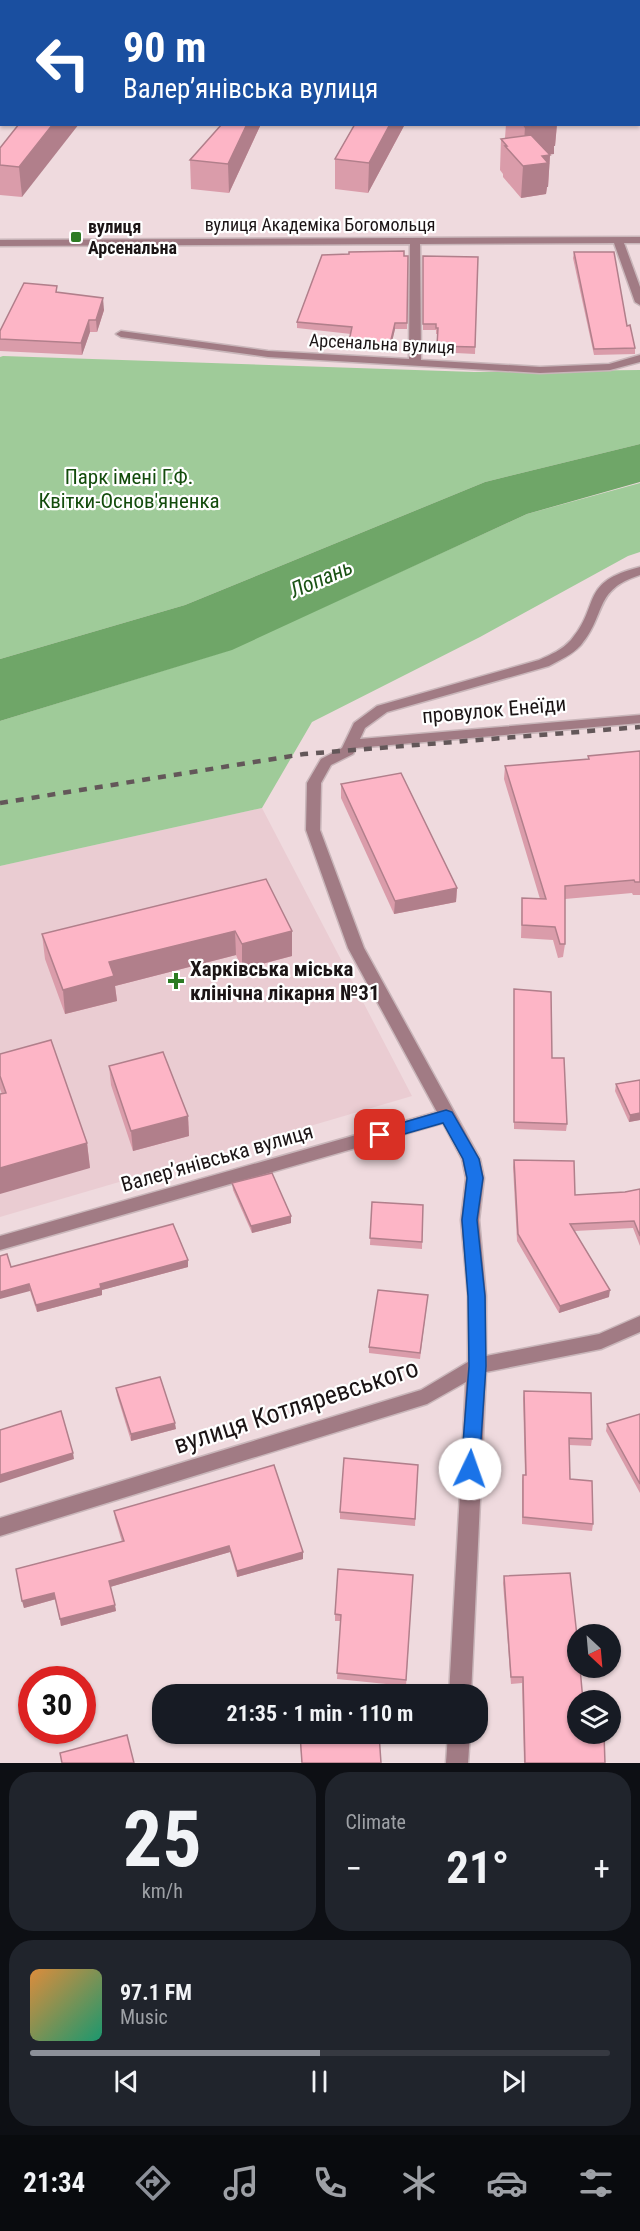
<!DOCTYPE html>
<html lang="en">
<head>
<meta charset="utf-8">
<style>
	:root { --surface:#171b24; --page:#20242c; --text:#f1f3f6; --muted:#9ea1a6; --line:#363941; --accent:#8c9099 }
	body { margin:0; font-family:"Roboto Condensed",sans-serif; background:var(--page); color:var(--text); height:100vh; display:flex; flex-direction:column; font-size:22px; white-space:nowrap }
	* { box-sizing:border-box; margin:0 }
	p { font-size:20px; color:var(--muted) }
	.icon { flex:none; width:33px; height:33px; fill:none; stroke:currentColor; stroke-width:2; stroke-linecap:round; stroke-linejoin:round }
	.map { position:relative; height:1763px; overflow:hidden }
	.panel { display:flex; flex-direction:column; gap:9px; padding:9px; background:#0d0f14; flex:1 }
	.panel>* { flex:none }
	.top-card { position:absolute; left:0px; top:0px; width:640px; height:126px; box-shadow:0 2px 4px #0004; background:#1a4fa0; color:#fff; overflow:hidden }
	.needle { width:39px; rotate:154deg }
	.buttons { position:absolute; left:567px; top:1624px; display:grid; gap:12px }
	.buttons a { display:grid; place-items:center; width:54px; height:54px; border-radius:50%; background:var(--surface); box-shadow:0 2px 4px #0004; font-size:30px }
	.speed { position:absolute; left:18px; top:1666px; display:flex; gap:12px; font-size:30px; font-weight:700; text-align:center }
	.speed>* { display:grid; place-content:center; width:78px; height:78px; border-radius:50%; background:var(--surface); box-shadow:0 2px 4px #0004; line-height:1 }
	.speed .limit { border:9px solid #d22; background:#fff; color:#111 }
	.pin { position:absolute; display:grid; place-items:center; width:51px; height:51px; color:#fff; margin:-26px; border-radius:12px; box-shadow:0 3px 9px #0006 }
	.me { position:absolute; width:66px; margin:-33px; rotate:3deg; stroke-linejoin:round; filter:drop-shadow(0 0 4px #0008) }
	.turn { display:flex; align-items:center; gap:21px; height:126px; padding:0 24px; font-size:27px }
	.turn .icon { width:78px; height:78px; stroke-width:2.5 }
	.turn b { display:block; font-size:42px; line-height:51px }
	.big { font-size:45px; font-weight:700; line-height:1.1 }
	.panel .widget { flex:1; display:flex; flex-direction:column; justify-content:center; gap:9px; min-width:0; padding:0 21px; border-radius:24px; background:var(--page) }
	.panel .dial { align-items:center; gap:0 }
	.dial b { font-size:78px; line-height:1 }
	.song { display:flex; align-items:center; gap:18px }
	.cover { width:72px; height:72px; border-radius:9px; background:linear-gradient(135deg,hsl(30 70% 55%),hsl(160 70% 35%)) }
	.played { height:6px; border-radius:3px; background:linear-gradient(90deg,var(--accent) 50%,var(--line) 50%) }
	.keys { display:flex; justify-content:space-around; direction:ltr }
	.heat { display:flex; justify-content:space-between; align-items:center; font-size:33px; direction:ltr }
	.panel .tiles { flex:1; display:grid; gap:9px; grid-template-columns:1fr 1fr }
	.widget:last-child { grid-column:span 2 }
	.trip { position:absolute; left:152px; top:1684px; width:336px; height:60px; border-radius:24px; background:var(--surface); box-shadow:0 2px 4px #0004; font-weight:700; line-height:60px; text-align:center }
	.tabs { display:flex; height:96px; justify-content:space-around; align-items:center; background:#090b0e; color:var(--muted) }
	.tabs .icon { width:42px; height:42px }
	.tabs .on { color:var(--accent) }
	.tabs b { font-size:27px; color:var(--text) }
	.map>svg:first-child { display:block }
</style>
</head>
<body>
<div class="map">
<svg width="640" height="1763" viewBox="0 0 640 1763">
	<rect width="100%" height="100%" fill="#efdade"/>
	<path fill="#eaccd2" d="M262,808L412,1096L0,1217V866Z"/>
	<g fill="#9fcb99">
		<path d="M3,356L474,372L640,370V444L485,482L185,605L0,659V357Z"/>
		<path d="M640,483V552L628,556L480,637L312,722L262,808L0,866V721L227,651L527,514Z"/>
	</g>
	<path fill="#6fa668" d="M640,444V482L527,514L232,650L0,721V659L185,605L485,482Z"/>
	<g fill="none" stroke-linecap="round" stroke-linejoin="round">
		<g stroke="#c9b6ba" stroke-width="3">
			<g id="street">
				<path d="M640,237V243H624L640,287V305L635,302L614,243L420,244L421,360L540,367L609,364L640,355V362L610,370L540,373L268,357L121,337L116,334L121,331L268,351L409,359L410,244L0,246V240Z"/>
				<path d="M640,567V575C593,590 607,614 581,645C572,655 560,660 549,666L387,712L365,728L360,739L640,715V723L356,748L353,754L331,765L321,783L320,830L364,948L480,1159L484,1178L479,1220L486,1296V1356L599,1334L640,1316V1332L601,1349L486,1372L471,1695H449L466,1382L427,1404L0,1536V1518L421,1390L468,1362V1296L461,1220L466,1178L462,1159L443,1123L0,1250V1236L437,1112L348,948L306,830L307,783L321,759L342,748L354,723L377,706L539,660C550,655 562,650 571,640C601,605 579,582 640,567Z"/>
				<path d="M448,1734H470L468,1763H446Z"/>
			</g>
		</g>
		<use href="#street" fill="#a17b84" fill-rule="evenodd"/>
		<path stroke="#635759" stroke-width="4.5" stroke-dasharray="8 8" stroke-linecap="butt" d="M0,803L304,754L640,727"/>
	</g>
	<g fill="#da9caa">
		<path d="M640,0V55H639V2Z"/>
		<path d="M19,124L22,197L0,195V148Z"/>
		<path d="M222,124H261L229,193L191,189L190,160Z"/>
		<path d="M355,124H405L368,193L335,189V159Z"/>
		<path d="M506,124H557L555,146H554V154H549L550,155L548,187H547L546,194L521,198L503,177V174L500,170L501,139L505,138Z"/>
		<path d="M574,252L627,326L635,348V354L594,355L573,258Z"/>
		<path d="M404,256H408L407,329H395L390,350L349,347V341L351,334L297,328V322Z"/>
		<path d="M423,256L478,257L475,354L437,352L438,334H436V330H423Z"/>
		<path d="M57,286V293L104,310L97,332H90L82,355L0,351V331Z"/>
		<path d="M640,751V895H633L632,893L565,899V944L563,957L558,958L553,940L521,938L522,898L540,899L504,779L505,766L588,759V756Z"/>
		<path d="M341,784L457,888L456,902L394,914L341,798Z"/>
		<path d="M266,879L292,931V956L242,969L236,955L115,986L117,1001L65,1014L45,959L42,934Z"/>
		<path d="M514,989L552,1058L567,1124L566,1131L514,1129Z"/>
		<path d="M0,1054L87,1143L90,1168L2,1094L0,1089Z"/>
		<path d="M109,1066L188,1116L189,1136L133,1151L111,1085Z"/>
		<path d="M640,1080V1120L629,1122L615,1091L616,1084Z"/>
		<path d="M514,1160L575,1195L625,1192L640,1189V1246L633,1228L575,1231L609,1297L559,1313L517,1241L513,1167Z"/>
		<path d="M232,1183L291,1223L252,1233L233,1190Z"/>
		<path d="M372,1202L423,1205L422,1249L370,1245Z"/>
		<path d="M188,1260V1267L102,1290V1295L37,1312L30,1291L11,1267Z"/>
		<path d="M428,1295L420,1359L369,1353V1347Z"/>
		<path d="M116,1388L176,1429L131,1441L117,1395Z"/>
		<path d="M524,1391L592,1439L591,1446L569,1445L570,1479L593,1524L592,1531L522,1524V1481L523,1475H525L523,1398Z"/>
		<path d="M640,1414V1493L606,1431L607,1424Z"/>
		<path d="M418,1465L415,1526L340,1519V1512Z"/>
		<path d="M114,1511L303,1552V1559L237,1577L230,1552L110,1587L116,1611L61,1626L56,1599L24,1608L16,1569L122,1542L115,1518Z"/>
		<path d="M413,1575L406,1686L337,1679L341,1621H335V1614Z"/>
		<path d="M504,1576L605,1763H524L522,1683L511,1684L503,1583Z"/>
		<path d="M299,1734H379L381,1763H302Z"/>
	</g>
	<g fill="#b17f8b">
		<path d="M2,30V61L0,63V32Z"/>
		<path d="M53,124H79L22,197L19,167Z"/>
		<path d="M247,124H261L229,193L228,164Z"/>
		<path d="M390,124H405L368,193L369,163Z"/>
		<path d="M542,124H557L555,146H554V154L523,158L525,127Z"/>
		<path d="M550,155L548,187H547L546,194L521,198L523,166L542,156Z"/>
		<path d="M103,298L104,310L97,332L96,320Z"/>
		<path d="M89,320L90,332L82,355L81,343Z"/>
		<path d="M395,323V329L390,350V344Z"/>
		<path d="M457,888L456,902L394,914L395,901Z"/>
		<path d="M235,931L236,955L115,986L117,1001L65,1014L63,990L109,962Z"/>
		<path d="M292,931V956L242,969V944Z"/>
		<path d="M640,1113V1120L629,1122L630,1115Z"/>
		<path d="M188,1116L189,1136L133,1151L131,1131Z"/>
		<path d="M87,1143L90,1168L0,1194V1168Z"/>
		<path d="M291,1216V1223L252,1233L251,1226Z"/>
		<path d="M188,1260V1267L102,1290V1295L37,1312L36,1305L100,1284Z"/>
		<path d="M29,1284L30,1291L0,1299V1292Z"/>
		<path d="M610,1290L609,1297L559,1313L560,1306Z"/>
		<path d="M175,1423L176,1429L131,1441V1434Z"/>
		<path d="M73,1453L74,1459L0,1483V1475Z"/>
		<path d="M229,1546L230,1552L110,1587L109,1581Z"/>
		<path d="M303,1552V1559L237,1577V1571Z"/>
		<path d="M54,1593L56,1599L24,1608L22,1601Z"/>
		<path d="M115,1605L116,1611L61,1626L60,1619Z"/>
	</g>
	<g fill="#fdb5c6" stroke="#b17f8b" stroke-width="1.5">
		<path d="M239,0H272L271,2H238Z"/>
		<path d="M530,0H640V39H639V2H530Z"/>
		<path d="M0,13L2,14V30L0,32Z"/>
		<path d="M19,124H53L19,167L0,165V148Z"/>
		<path d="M222,124H247L228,164L190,160Z"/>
		<path d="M355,124H390L369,163L335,159Z"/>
		<path d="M523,124H542L525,127Z"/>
		<path d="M531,135L550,155L542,156L548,163L523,166L505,146H507L501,139Z"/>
		<path d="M404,251V256H408L407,323H395L390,344L349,341L352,327L297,322L322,255L349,254V252Z"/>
		<path d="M574,252H614L627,326L630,325L635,348L594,349Z"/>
		<path d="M423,256L478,257L475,347L437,346L438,328H436V324H423Z"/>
		<path d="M24,283L57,286L56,292L103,298L96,320H89L81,343L0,339V331Z"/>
		<path d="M640,751V882H635L634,880L565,886V944H560L555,927L522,925V898L546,899L505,766L589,759L588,756Z"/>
		<path d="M401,773L457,888L395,901L341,784Z"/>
		<path d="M266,879L292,931L242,944L235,931L109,962L114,976L63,990L42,934Z"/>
		<path d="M514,989L551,992L552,1058H564L567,1124L514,1122Z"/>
		<path d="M51,1040L87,1143L0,1168V1094L6,1093L0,1076V1054Z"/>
		<path d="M163,1052L188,1116L131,1131L109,1066Z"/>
		<path d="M640,1080V1113L630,1115L616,1084Z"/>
		<path d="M514,1160L574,1161L575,1195L625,1192L640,1189V1236L634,1221L570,1224L610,1290L560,1306L518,1234Z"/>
		<path d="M272,1173L291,1216L251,1226L232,1183Z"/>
		<path d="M372,1202L423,1205L422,1242L370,1238Z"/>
		<path d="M173,1224L188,1260L100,1284L101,1288L36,1305L29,1284L0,1292V1256L7,1254L11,1267Z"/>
		<path d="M378,1290L428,1295L420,1353L369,1347Z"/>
		<path d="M160,1377L175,1423L131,1434L116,1388Z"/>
		<path d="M524,1391L591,1393L592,1439L569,1438L570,1479L592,1481L593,1524L523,1517V1475H526Z"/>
		<path d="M61,1411L73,1453L0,1475V1430Z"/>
		<path d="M640,1414V1484L607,1424Z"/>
		<path d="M344,1458L418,1465L415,1519L340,1512Z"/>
		<path d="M274,1465L303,1552L237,1571L229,1546L109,1581L115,1605L60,1619L54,1593L22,1601L16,1569L124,1541L114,1511Z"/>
		<path d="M338,1569L413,1575L406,1680L337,1673L341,1615L335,1614Z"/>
		<path d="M570,1573L578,1645V1668H580L583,1701H578V1734H604L605,1763H525L523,1677H511L504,1576Z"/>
		<path d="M300,1734H379L381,1763H302Z"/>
		<path d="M127,1735L134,1763H62L60,1753Z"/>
	</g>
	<path fill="#1a73e8" stroke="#114b97" stroke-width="1.5" d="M446,1110L452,1112L479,1159L483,1178L477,1220L485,1296L486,1366L479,1469L476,1475L470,1477L464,1475L461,1469L469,1366L468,1296L462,1220L467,1178L463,1159L443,1123L380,1141L374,1139L372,1135L374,1131Z"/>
	<g fill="#2c7b23" stroke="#fff" stroke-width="2">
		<rect x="70" y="231" width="12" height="12" rx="3"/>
		<path d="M173 972h6v6h6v6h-6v6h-6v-6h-6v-6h6z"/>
	</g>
	<g text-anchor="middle" stroke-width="4.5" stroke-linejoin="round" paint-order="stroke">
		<g font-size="18" fill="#1b1415" stroke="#fff">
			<text x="320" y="231">вулиця Академіка Богомольця</text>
			<text transform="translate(382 344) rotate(3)" y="6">Арсенальна вулиця</text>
		</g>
		<g font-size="18" font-weight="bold" fill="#1b1415" stroke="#fff" text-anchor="start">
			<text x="88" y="233">вулиця<tspan x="88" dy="21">Арсенальна</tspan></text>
		</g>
		<g font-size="21" fill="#134c0c" stroke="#fff">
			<text x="129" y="484">Парк імені Г.Ф.<tspan x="129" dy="24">Квітки-Основ'яненка</tspan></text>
		</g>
		<g font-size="21" fill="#1b1415" stroke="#fff">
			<text transform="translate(494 710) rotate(-5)" y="7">провулок Енеїди</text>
			<text transform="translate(217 1158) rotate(-16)" y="7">Валер’янівська вулиця</text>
		</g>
		<g font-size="21" font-weight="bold" fill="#1b1415" stroke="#fff" text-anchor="start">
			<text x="190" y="976">Харківська міська<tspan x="190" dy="24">клінічна лікарня №31</tspan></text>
		</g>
		<g font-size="22" font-style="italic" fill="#1b5315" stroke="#fff">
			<text transform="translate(321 578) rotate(-23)" y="8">Лопань</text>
		</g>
		<g font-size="26" fill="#1b1415" stroke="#fff">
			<text transform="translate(296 1406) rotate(-18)" y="9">вулиця Котляревського</text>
		</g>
	</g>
</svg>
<div class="buttons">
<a><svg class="needle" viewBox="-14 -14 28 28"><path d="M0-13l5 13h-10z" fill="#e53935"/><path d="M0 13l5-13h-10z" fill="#9ea1a6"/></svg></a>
<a><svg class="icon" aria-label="layers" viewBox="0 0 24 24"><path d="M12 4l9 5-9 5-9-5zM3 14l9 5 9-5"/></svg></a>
</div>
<div class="speed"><div class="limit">30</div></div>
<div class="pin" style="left:380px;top:1135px;background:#d93025"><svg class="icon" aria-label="arrive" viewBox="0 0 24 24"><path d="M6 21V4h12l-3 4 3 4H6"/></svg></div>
<svg class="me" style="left:470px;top:1469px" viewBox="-20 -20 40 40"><circle r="19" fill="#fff"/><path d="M0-13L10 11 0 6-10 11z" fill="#1a73e8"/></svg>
<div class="trip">21:35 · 1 min · 110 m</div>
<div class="top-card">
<div class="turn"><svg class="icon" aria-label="left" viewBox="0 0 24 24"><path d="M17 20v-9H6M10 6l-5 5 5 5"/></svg><div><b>90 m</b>Валер’янівська вулиця</div></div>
</div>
</div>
<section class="panel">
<div class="tiles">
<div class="widget dial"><b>25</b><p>km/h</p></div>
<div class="widget"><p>Climate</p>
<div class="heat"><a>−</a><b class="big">21°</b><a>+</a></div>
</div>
<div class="widget">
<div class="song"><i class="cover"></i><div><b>97.1 FM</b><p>Music</p></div></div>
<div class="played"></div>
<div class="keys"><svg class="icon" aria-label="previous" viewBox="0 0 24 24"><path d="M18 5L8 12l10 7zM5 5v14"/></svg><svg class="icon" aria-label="pause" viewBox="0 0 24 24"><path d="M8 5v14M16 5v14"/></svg><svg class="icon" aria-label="next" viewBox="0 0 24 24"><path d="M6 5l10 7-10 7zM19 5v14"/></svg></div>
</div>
</div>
</section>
<nav class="tabs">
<b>21:34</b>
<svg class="icon on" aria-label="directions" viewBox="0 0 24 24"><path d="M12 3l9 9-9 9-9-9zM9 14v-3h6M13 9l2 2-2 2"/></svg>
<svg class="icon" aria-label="music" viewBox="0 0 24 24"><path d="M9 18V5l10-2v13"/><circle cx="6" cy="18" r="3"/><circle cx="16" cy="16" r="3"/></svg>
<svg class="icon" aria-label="phone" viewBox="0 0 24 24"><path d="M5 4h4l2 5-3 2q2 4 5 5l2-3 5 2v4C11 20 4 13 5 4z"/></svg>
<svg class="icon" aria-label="climate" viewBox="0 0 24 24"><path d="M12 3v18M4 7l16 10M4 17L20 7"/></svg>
<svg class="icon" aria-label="car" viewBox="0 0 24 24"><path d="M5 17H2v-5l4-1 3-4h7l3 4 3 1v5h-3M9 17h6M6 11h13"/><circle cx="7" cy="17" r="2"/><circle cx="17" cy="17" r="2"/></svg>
<svg class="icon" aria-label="filters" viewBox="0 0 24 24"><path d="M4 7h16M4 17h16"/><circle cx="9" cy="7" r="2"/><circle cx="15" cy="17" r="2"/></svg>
</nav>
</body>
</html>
